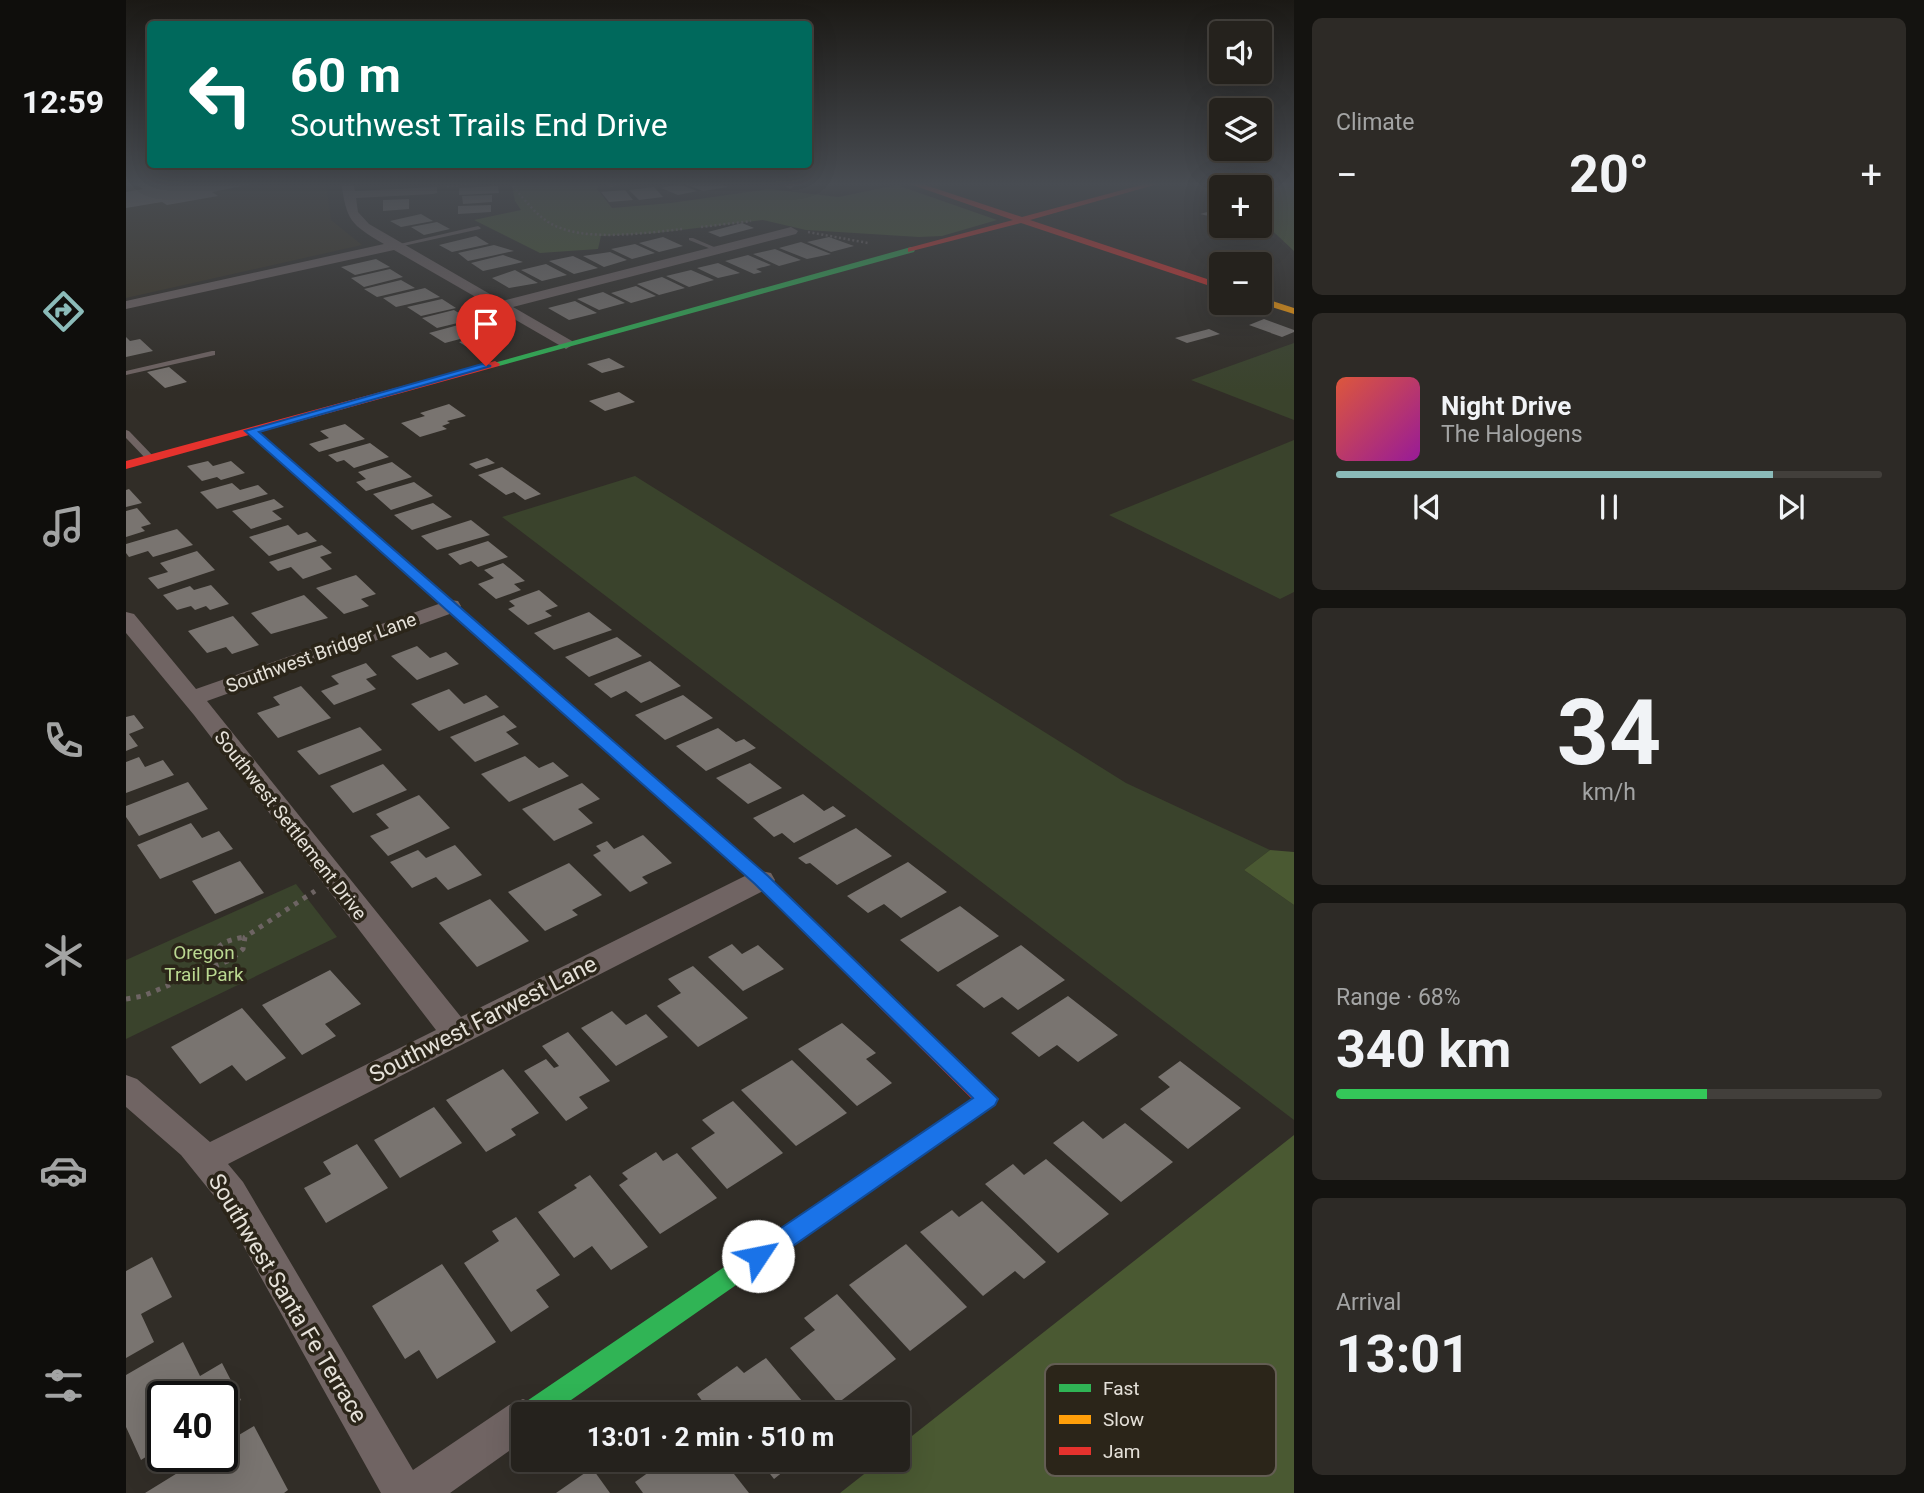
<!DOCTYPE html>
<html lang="en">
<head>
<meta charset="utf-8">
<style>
	:root { --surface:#25221d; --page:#2d2a26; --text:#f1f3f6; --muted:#a3a4a4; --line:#423f3b; --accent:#8bbbb9 }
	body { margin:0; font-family:Roboto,sans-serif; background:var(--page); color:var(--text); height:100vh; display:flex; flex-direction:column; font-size:26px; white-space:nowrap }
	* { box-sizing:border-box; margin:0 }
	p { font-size:23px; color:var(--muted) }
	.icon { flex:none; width:38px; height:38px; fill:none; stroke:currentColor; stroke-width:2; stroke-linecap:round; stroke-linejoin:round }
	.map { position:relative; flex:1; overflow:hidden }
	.panel { display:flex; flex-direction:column; gap:18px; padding:18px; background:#141310; width:630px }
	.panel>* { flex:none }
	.top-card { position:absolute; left:21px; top:21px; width:665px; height:147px; border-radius:7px; box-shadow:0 7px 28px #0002,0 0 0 2px var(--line); background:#00695c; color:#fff; overflow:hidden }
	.fabs { position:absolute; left:1083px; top:21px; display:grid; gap:14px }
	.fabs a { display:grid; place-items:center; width:63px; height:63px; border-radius:7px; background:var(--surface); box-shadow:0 7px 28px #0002,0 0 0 2px var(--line); font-size:35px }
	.speed { position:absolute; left:21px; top:1381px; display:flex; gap:14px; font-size:35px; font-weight:700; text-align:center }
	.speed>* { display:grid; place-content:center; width:91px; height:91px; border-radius:50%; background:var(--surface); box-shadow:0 7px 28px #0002,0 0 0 2px var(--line); line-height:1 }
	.speed .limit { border:4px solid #111; border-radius:10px; background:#fff; color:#111 }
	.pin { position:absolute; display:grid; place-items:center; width:60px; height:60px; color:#fff; margin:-72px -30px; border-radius:50% 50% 50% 0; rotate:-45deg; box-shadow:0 0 7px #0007 }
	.pin .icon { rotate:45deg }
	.me { position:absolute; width:77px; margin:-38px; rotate:56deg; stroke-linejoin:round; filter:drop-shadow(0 0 5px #0008) }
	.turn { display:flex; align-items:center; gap:24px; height:147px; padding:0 28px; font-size:32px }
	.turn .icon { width:91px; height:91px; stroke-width:2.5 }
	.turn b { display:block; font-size:49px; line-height:60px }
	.big { font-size:52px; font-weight:700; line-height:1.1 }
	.panel .tile { flex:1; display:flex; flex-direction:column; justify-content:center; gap:10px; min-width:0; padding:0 24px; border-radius:10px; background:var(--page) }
	.panel .dial { align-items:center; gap:0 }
	.dial b { font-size:91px; line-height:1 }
	.song { display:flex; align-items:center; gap:21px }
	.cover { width:84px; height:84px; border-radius:10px; background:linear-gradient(135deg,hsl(10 70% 55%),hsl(300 70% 35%)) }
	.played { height:7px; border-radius:4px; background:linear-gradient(90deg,var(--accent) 80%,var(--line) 80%) }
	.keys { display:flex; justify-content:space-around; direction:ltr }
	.heat { display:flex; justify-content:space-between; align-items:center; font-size:38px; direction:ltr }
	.charge { height:10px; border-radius:5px; background:linear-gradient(90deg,#34c759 68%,var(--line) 0) }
	.trip { position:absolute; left:385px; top:1402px; width:399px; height:70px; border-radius:7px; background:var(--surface); box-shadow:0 7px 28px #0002,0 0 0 2px var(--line); font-weight:700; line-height:70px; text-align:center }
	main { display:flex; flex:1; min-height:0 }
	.dock { display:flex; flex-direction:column; width:126px; justify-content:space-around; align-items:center; background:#0f0e0c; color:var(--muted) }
	.dock .icon { width:49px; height:49px }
	.dock .current { color:var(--accent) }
	.dock b { font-size:32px; color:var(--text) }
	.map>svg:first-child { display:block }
</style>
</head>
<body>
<main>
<nav class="dock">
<b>12:59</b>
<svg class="icon current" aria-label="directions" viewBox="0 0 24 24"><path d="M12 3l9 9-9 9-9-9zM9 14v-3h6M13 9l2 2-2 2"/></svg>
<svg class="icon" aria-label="music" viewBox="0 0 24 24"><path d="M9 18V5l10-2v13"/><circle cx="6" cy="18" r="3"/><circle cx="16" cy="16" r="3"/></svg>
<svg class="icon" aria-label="phone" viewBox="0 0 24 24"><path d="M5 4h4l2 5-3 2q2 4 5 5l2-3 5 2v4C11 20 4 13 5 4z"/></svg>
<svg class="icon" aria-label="climate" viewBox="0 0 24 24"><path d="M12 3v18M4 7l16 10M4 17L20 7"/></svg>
<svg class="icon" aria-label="car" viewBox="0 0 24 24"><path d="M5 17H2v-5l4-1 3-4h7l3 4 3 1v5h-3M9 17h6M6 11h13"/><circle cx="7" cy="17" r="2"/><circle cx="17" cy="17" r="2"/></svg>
<svg class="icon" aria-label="filters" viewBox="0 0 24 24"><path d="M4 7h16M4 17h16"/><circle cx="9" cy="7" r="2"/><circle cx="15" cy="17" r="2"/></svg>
</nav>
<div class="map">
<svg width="1168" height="1493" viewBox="0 0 1168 1493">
	<rect width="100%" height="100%" fill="#312d27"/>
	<path fill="#3c3525" d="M0,182H200L205,220L236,245L0,298Z"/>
	<g fill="#3a432c">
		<path d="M1168,343V420L1065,380Z"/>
		<path d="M1168,440V592L1154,599L983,515Z"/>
		<path d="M509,476L1000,783L1144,850L1118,870L1168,905V1120L376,517Z"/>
		<path d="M170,884L211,937L0,1039V960Z"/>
	</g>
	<g fill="#4a5932">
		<path d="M385,182H474L471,189L486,208L545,203L643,189L712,197L771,185L871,220L816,236L793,237L680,230L637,220L530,233L475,236L472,249L414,253L348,220L395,210L389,201Z"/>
		<path d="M1097,182H1168V251L1134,219V187H1100Z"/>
		<path d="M1144,850L1168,852V905L1118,870Z"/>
		<path d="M1168,1135V1493H714L756,1460H772V1447Z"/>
	</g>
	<g fill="#797470">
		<path d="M6,182H131V183L86,192L92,196L41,205L36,202L0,208V192L17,189Z"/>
		<path d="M568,182H588L602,187L577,191L559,184Z"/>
		<path d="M553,184L571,191L552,195L535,188Z"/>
		<path d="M372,186L373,193L333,195V188Z"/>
		<path d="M528,187L537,197L513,200L503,190Z"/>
		<path d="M499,190L507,200L483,202L475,192Z"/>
		<path d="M366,195V202L337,204L336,196Z"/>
		<path d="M283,199V209L257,211V200Z"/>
		<path d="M365,205V212L332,214V206Z"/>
		<path d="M1092,209L1096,210V219L1074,214Z"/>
		<path d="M295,214L307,221L275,227L264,221Z"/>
		<path d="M311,222L324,229L298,235L285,227Z"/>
		<path d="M616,223L628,228L594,237L582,232Z"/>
		<path d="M350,236L363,244L326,252L313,245Z"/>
		<path d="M537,237L557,246L533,252L513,243Z"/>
		<path d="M703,237L728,246L705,252L681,242Z"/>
		<path d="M675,242L705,254L681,259L653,248Z"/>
		<path d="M509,244L529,253L506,259L485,249Z"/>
		<path d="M368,245L388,251L342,261L332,253Z"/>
		<path d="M649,249L675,260L653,266L627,254Z"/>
		<path d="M484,252L501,260L478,267L457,256Z"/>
		<path d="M377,255L397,262L357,271L345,263Z"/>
		<path d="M622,255L645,265L630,269L636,272L628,274L599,261Z"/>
		<path d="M447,256L472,268L448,274L423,261Z"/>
		<path d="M250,259L264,267L229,275L215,267Z"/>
		<path d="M592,263L614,273L592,278L571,268Z"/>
		<path d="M420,264L441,275L416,281L395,270Z"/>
		<path d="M264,269L277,277L238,287L225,278Z"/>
		<path d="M389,270L412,283L383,288L366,278Z"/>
		<path d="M565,270L588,280L563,287L540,276Z"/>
		<path d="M536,277L559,288L533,295L511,284Z"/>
		<path d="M275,280L289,288L251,297L238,289Z"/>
		<path d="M510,286L530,296L505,303L485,293Z"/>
		<path d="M299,288L314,297L270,307L257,298Z"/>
		<path d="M477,292L499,303L473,310L451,299Z"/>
		<path d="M316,299L330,308L295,316L281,307Z"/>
		<path d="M449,301L471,313L443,320L422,308Z"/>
		<path d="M328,310L344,320L311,328L296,318Z"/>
		<path d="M1138,319L1168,330V332L1156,337L1123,325Z"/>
		<path d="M347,321L364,331L319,343L303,333Z"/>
		<path d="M1083,329L1094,334L1061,343L1049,338Z"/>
		<path d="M362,334L376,342L346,350L333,342Z"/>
		<path d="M0,337L4,341L14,339L27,351L0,357Z"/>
		<path d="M483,358L499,367L476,373L461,364Z"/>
		<path d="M43,367L61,382L39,388L21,372Z"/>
		<path d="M493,392L509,402L479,411L463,401Z"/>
		<path d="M323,404L340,416L321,421L324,423L316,426L321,429L294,437L275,423L299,416L294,413Z"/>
		<path d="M219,424L239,439L193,452L183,444L203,438L194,431Z"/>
		<path d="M244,443L263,457L228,468L218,460L211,462L202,455Z"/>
		<path d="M361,458L369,463L350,469L343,464Z"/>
		<path d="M82,461L87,466L105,461L119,473L95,480L91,477L76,481L61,466Z"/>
		<path d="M266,462L286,477L240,491L230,482L240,479L232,472Z"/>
		<path d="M376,467L415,494L399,500L388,492L380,495L352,475Z"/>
		<path d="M288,482L307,496L265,510L247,494Z"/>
		<path d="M106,483L114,490L132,485L142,494L91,509L74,492Z"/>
		<path d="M3,489L16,503L0,507V490Z"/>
		<path d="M148,499L158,507L146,511L156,519L125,529L106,511Z"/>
		<path d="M307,503L326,517L286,530L268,515Z"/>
		<path d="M11,508L25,524L15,527L19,531L0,537V511Z"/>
		<path d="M345,520L364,535L311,550L295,536Z"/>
		<path d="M162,525L172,535L181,532L191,541L143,556L123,537Z"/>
		<path d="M51,529L67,545L27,557L22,551L3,557L0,553V544Z"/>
		<path d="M362,541L382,557L352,567L345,561L334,565L322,554Z"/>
		<path d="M196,545L206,553L194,557L206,569L177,579L165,567L152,571L143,562Z"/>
		<path d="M71,551L89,570L32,589L22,578L42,572L34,563Z"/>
		<path d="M377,563L399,581L388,584L395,590L370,599L352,584L368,578L358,570Z"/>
		<path d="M230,575L250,594L235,599L243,606L218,614L190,588Z"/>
		<path d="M85,585L103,604L84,610L80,606L69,610L65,606L51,610L37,595L64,586L68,590Z"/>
		<path d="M413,590L432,606L419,611L426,616L402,625L382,609L389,606L383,601Z"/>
		<path d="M178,595L202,618L145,634L125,613Z"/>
		<path d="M463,612L486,630L428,650L408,633Z"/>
		<path d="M107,616L133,645L106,654L100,647L81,653L62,631Z"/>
		<path d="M491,637L516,656L463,677L439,657Z"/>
		<path d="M291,646L304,658L320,652L333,664L291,680L265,656Z"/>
		<path d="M524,661L555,686L515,703L500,691L485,698L468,684Z"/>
		<path d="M240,663L251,675L240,679L250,689L208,705L195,691L213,684L205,676Z"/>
		<path d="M175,686L205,718L152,738L131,713L154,705L147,697Z"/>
		<path d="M323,689L338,704L360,695L373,707L313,731L285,704Z"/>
		<path d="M557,695L587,718L539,740L509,715Z"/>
		<path d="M8,715L18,728L3,734L12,746L0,751V717Z"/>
		<path d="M378,715L391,727L380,732L393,744L349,762L324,737Z"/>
		<path d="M234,727L256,750L193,775L171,751Z"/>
		<path d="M592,728L610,742L618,739L630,748L580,771L550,746Z"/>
		<path d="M399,756L413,768L427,762L443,776L383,802L355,774Z"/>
		<path d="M13,757L19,767L37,760L48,775L0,793V762Z"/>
		<path d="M624,763L656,788L622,804L590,778Z"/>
		<path d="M257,764L281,790L227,813L204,786Z"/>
		<path d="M62,782L82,809L13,836L0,817V806Z"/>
		<path d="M456,783L474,799L452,809L467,823L428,841L396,809Z"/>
		<path d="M677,794L698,811L707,806L720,816L668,843L656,833L648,837L627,818Z"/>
		<path d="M293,795L324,828L262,856L244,836L263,828L250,814Z"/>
		<path d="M65,823L76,838L93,831L107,849L34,879L11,845Z"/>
		<path d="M730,828L766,856L711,885L684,863L680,864L672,858Z"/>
		<path d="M517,835L546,863L516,877L522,883L504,892L467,855L475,851L470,846L481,841L488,849Z"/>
		<path d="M329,845L356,875L322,890L310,877L286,888L264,862L292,850L300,858Z"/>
		<path d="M114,861L138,893L89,914L66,881Z"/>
		<path d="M782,862L821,892L775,918L758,904L742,913L721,896Z"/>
		<path d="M443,863L476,895L446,910L452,915L419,931L382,892Z"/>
		<path d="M364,899L403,941L351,967L313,923Z"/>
		<path d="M834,906L873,936L812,972L774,940Z"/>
		<path d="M606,944L616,954L632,945L658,969L617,991L582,957Z"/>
		<path d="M895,945L939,980L892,1010L876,997L858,1008L830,985Z"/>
		<path d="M567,966L622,1018L572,1047L531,1006L555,993L542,979Z"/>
		<path d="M204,970L235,1004L199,1024L210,1036L176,1055L136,1005Z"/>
		<path d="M942,996L992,1035L952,1062L931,1045L913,1057L885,1033Z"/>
		<path d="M116,1008L160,1058L120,1081L106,1065L74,1084L45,1047Z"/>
		<path d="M486,1011L500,1025L520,1014L542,1037L490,1066L455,1028Z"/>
		<path d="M716,1023L750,1053L740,1059L766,1083L731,1106L672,1049Z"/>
		<path d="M442,1032L484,1081L453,1097L462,1108L440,1121L398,1071L420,1059L428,1068L433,1066L416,1046Z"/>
		<path d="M666,1060L721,1113L670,1146L615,1090Z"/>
		<path d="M1054,1061L1115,1108L1062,1149L1014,1109L1044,1087L1032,1077Z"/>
		<path d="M377,1069L413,1113L385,1129L390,1135L360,1152L320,1100Z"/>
		<path d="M607,1101L657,1153L601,1189L565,1148L589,1133L576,1120Z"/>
		<path d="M308,1107L336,1143L274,1178L248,1140Z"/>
		<path d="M957,1121L977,1139L999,1123L1047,1162L995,1202L927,1143Z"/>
		<path d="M231,1144L262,1188L200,1223L178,1188L205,1174L197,1162Z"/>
		<path d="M530,1152L537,1161L551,1153L591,1198L534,1234L493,1185L502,1179L496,1173Z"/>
		<path d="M920,1159L983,1214L932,1253L859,1184L887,1164L898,1175Z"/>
		<path d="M464,1175L522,1247L485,1270L466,1246L448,1258L412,1212L451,1188L448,1185Z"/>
		<path d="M856,1201L920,1262L898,1279L889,1271L857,1296L794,1232L826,1210L833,1217Z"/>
		<path d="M390,1217L434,1275L410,1290L423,1307L385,1332L338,1263L373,1241L366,1231Z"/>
		<path d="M780,1244L841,1307L784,1351L723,1285Z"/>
		<path d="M26,1257L46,1297L15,1314L28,1342L0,1358V1271Z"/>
		<path d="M316,1264L370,1342L311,1379L293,1350L279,1359L246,1306Z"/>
		<path d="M711,1294L770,1359L712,1403L664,1348L689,1330L678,1318Z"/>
		<path d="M57,1342L74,1376L96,1363L115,1400L96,1411V1396H37V1446L15,1460L0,1427V1375Z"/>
		<path d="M640,1358L687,1414H586L571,1394L611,1366L618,1373Z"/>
		<path d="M128,1426L162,1490L158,1493H19L79,1456H96V1445Z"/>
		<path d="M540,1460H597L623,1493H517L509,1482Z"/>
		<path d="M622,1460H657L663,1467L648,1479L637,1465L630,1470Z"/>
		<path d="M466,1468L484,1493H430Z"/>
	</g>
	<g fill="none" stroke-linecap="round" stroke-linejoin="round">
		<g stroke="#6d6463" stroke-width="2.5" stroke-dasharray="2 2.5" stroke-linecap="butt">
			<path d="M384,183C396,196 407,212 422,222C455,243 518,233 556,229"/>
			<path d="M321,186L394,182"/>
			<path d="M575,227L625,221"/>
			<path d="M682,232L742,243"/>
		</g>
		<g stroke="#6d6463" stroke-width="5" stroke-dasharray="4.5 6" stroke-linecap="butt">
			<path d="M85,966C86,945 100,940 119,937"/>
			<path d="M0,999L17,996L106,959L117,949L119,937L189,891"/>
		</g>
		<g fill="#706463" fill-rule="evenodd">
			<path d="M352,226L355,228L354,229L268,248L265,246Z"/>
			<path d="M563,238H567L595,250L590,251L563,240Z"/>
			<path d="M86,351H89V355L0,375V371Z"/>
			<path d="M0,430L3,431L28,457V461H22L0,438Z"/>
		</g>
		<g fill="#706463" fill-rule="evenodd">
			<path d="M215,182H227L229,191L311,187V193L307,194L230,198L232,212L243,224L376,301L665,227L672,231L670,234L387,307L446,341L448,344L440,349L268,250L0,309V301L258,244C224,224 221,221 215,182Z"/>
			<path d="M480,182H504L485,187Z"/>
			<path d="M651,182H668L670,185L664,189Z"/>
			<path d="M324,600L332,601L335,606L332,611L81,701L335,1017L625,873L635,871L645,873L649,880L645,887L102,1164L117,1182L287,1470L383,1405L397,1399L411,1405L415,1414H397V1441L324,1493H255L93,1202L55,1155L0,1107V1075L11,1079L84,1142L310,1030L68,715L0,633V612L8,614L70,689Z"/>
		</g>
		<g fill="#30b455" fill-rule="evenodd">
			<path d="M785,247L789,250L788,252L373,366L364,364Z"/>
			<path d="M860,1092L867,1094L870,1100L867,1106L425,1414H397V1423H395L391,1414L395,1405L853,1094Z"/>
		</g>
		<g fill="#ff9f0a" fill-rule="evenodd">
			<path d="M1134,297L1168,308V314L1133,303Z"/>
			<path d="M125,428L429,692L432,695L429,698H419L121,433L119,431Z"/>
		</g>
		<g fill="#e5322d" fill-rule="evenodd">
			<path d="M778,182H790L896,217L1026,182H1039L904,220L1096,284V290L895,223L782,252V248L887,220Z"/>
			<path d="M369,361L374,364L373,366L0,469V461Z"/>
			<path d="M424,690L429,692L641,876L867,1094L870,1100L867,1106L860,1108L853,1106L629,884L419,698L416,695Z"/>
		</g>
	</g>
	<linearGradient id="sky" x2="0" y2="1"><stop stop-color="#1b1915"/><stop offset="0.47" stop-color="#484c52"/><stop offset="1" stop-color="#484c52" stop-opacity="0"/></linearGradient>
	<rect width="1168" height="391" fill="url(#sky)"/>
	<path fill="#1a73e8" stroke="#114b97" stroke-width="2" d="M356,364L365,366L133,432L642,876L872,1099L869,1105L641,1264L632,1267L624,1264L621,1256L624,1249L847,1098L629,884L119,431Z"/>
	<g text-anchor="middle" stroke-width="7" stroke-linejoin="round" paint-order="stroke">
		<g font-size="19" fill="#e5e1d9" stroke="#2b2519">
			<text transform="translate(195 652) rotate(-20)" y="7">Southwest Bridger Lane</text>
			<text transform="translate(165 825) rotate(52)" y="7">Southwest Settlement Drive</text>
		</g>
		<g font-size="19" fill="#bad891" stroke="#2b2519">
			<text x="78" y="959">Oregon<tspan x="78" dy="22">Trail Park</tspan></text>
		</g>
		<g font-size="23" fill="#e5e1d9" stroke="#2b2519">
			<text transform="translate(357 1019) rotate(-27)" y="8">Southwest Farwest Lane</text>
			<text transform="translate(162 1298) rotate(59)" y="8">Southwest Santa Fe Terrace</text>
		</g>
	</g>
	<rect x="919" y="1364" width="231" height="112" rx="10" fill="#2b2519" stroke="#635d53" stroke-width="2"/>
	<rect x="933" y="1384" width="32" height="8" fill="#30b455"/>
	<rect x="933" y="1415" width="32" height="9" fill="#ff9f0a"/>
	<rect x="933" y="1447" width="32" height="8" fill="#e5322d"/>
	<g font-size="19" fill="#e5e1d9">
		<text x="977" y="1395">Fast</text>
		<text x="977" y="1426">Slow</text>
		<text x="977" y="1458">Jam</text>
	</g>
</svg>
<div class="fabs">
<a><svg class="icon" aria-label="sound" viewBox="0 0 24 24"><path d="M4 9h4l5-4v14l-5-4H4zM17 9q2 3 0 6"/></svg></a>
<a><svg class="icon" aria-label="layers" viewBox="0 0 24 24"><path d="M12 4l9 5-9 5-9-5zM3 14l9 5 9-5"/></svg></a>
<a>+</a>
<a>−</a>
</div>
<div class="speed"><div class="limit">40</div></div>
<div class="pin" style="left:360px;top:366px;background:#d93025"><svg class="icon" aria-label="arrive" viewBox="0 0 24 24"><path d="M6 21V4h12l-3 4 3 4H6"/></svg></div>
<svg class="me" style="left:632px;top:1256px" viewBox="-20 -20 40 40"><circle r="19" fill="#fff"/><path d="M0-13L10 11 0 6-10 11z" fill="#1a73e8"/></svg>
<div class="trip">13:01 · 2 min · 510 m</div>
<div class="top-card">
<div class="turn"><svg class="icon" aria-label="left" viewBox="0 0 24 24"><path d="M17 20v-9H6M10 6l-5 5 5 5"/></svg><div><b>60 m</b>Southwest Trails End Drive</div></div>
</div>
</div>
<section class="panel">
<div class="tile"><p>Climate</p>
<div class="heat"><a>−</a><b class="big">20°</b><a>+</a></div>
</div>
<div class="tile">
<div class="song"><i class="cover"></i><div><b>Night Drive</b><p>The Halogens</p></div></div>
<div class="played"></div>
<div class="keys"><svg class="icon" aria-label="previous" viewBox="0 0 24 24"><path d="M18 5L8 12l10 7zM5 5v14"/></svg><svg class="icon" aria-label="pause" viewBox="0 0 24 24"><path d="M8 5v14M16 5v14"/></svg><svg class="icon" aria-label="next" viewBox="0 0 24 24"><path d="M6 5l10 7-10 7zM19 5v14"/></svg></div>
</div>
<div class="tile dial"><b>34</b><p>km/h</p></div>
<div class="tile"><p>Range · 68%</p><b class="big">340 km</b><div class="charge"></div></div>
<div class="tile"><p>Arrival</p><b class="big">13:01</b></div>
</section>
</main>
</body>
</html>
